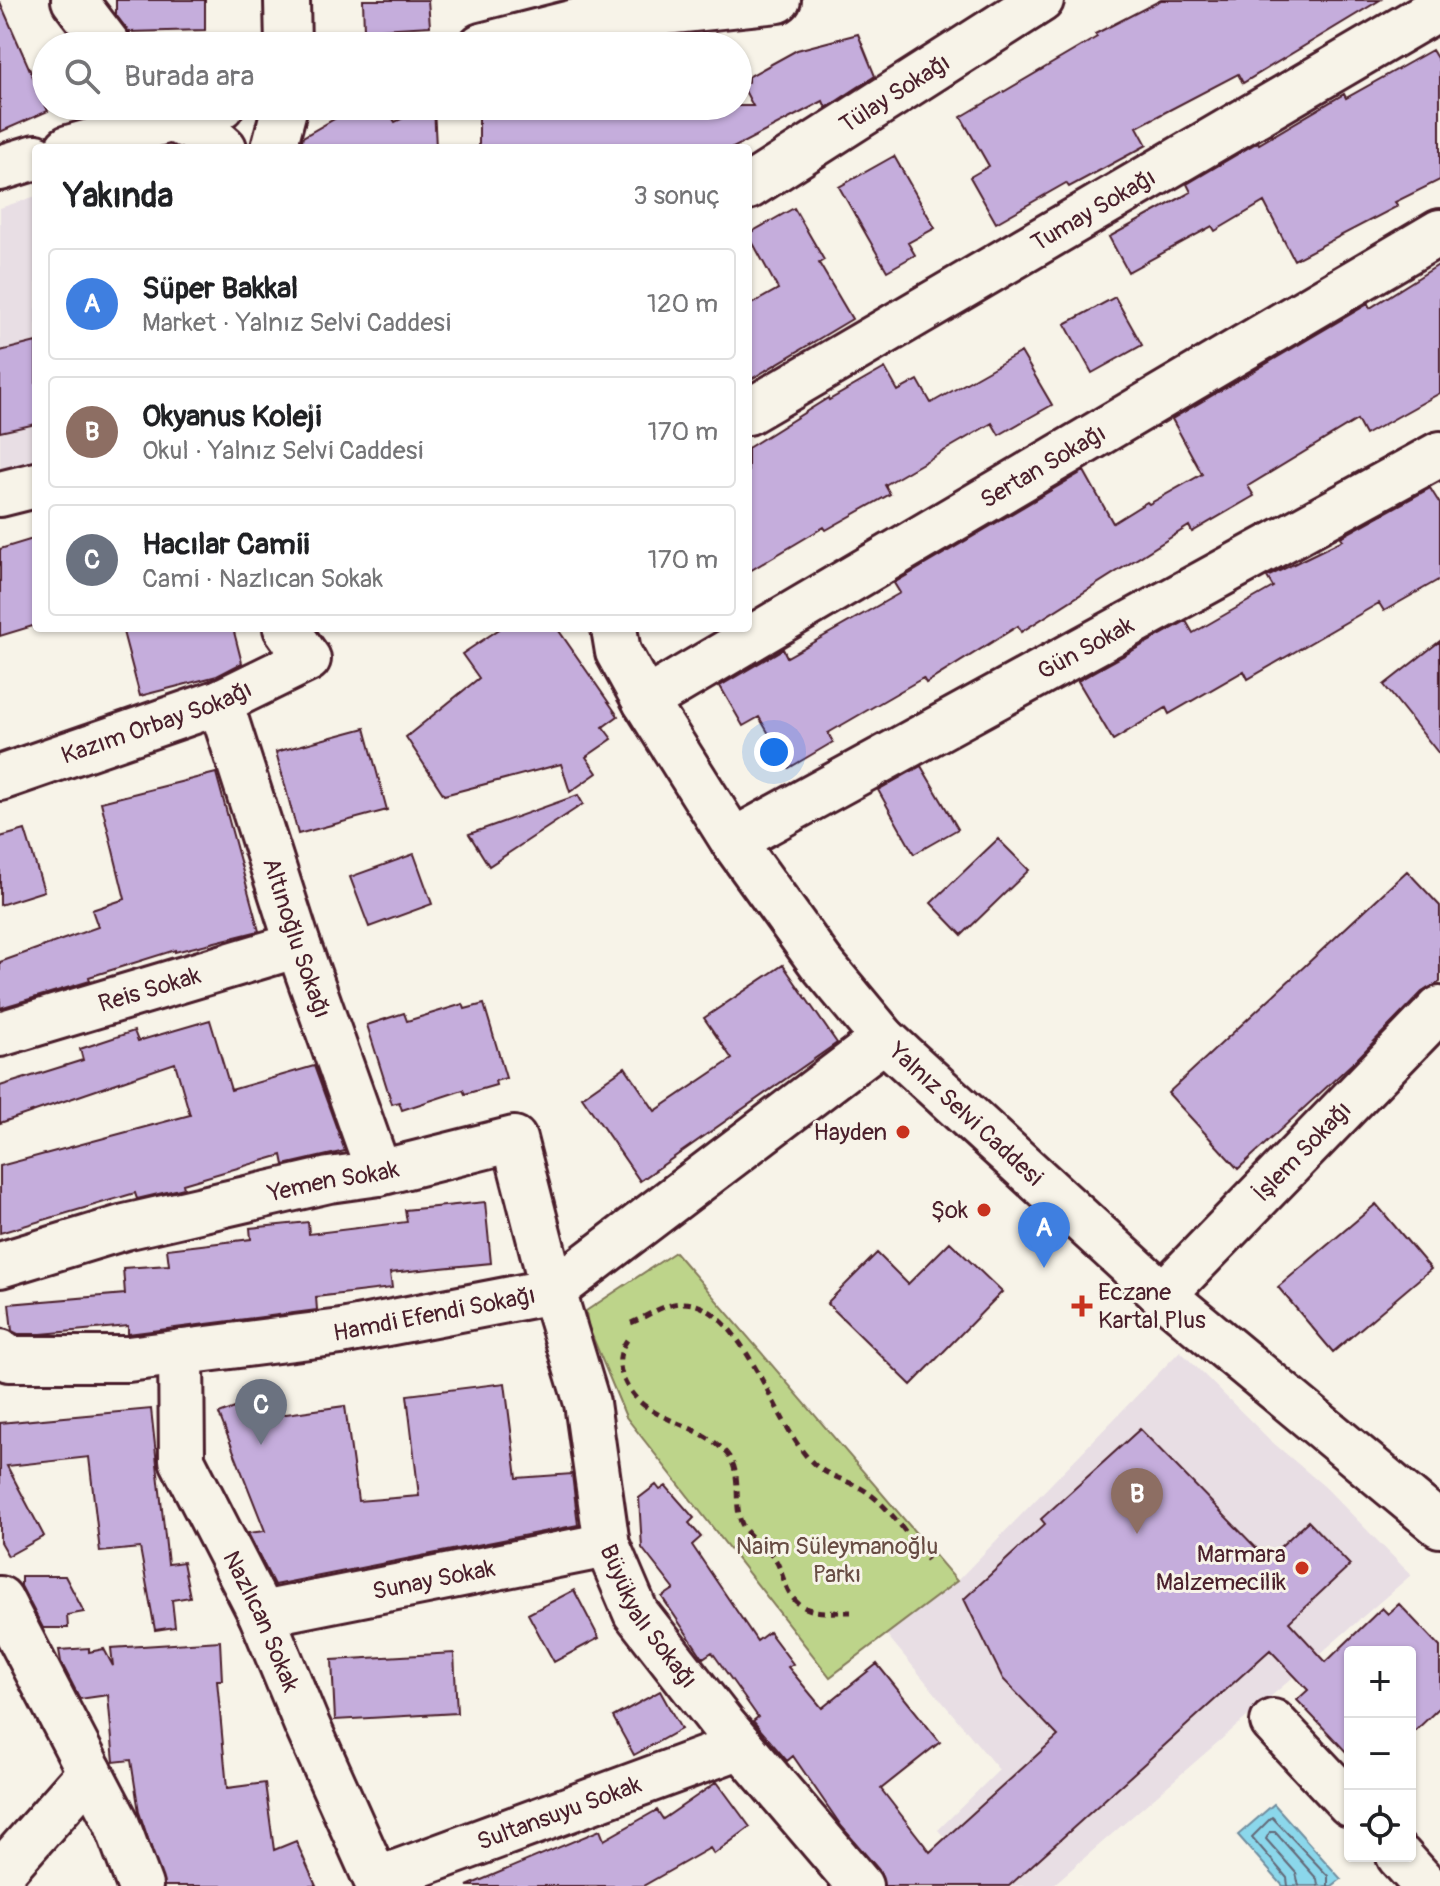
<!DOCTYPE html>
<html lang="tr">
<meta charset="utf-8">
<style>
body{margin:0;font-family:Pangolin,sans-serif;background:#f6f6f6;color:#202124}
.controls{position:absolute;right:24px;bottom:24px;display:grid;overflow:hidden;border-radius:8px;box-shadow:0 2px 6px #0004}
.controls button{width:72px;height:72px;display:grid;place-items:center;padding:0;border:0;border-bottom:2px solid #e0e0e0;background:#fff;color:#202124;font:40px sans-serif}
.you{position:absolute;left:774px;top:752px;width:28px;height:28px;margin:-20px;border:6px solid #fff;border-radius:50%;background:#1a73e8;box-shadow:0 0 0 12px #1a73e833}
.badge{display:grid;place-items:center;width:52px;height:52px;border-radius:50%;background:#db2777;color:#fff;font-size:26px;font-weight:700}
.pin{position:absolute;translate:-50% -66px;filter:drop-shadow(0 2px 4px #0008)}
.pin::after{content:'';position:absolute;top:42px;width:28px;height:24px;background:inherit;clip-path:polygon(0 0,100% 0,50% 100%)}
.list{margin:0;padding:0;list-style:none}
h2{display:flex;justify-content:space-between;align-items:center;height:104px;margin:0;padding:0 32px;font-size:34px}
h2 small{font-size:26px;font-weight:400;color:#757577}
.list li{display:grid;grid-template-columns:52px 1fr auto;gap:24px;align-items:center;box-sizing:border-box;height:112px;margin:0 16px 16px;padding:0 16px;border:2px solid #e0e0e0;border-radius:8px}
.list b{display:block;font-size:30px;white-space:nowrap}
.list p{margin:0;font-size:26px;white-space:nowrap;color:#757577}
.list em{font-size:26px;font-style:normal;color:#757577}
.icon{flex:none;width:44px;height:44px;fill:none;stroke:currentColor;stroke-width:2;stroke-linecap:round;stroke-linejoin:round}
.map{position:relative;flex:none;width:1440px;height:1886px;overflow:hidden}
.search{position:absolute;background:#fff;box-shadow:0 2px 6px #0004;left:32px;top:32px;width:720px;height:88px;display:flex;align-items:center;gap:20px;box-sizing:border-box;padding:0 28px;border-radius:44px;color:#757577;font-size:30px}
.panel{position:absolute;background:#fff;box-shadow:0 2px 6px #0004;left:32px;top:144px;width:720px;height:488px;border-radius:8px}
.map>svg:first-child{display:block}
.built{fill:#e8dee4}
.green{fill:#bdd48a;stroke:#847a5a;stroke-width:2}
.water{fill:#8bd7eb;stroke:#718d9e;stroke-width:2}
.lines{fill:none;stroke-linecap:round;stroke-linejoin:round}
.shore{stroke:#646978;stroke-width:2}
.building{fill:#c5addc;stroke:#4a1f2b;stroke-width:2}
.minor-casing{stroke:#4a1f2b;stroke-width:50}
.path{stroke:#4a1f2b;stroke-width:5;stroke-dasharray:8 6;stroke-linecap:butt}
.minor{stroke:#f7f3e8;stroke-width:44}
.poi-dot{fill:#c8321e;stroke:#f7f3e8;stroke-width:3}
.labels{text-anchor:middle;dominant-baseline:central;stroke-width:6;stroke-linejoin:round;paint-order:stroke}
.street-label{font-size:24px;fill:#4a1f2b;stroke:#f7f3e8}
.poi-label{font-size:24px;fill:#4a1f2b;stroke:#f7f3e8;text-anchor:end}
.park-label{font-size:24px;fill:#674c43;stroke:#f7f3e8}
</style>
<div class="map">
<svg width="1440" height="1886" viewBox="0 0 1440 1886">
<rect width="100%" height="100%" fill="#f7f3e8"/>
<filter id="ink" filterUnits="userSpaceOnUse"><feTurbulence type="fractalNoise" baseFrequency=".0125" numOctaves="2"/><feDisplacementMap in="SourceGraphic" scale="16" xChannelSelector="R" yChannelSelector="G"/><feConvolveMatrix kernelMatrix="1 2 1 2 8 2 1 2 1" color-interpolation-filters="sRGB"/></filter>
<g filter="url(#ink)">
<path class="built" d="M36 196V462L0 472V208Z
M1180 1351 1271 1441 1325 1487 1411 1575 1052 1886H988L938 1830 999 1770 886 1634 957 1581Z"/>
<path class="green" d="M675 1252 957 1581 830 1677 626 1417 588 1326 586 1311Z"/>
<path class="water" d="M1274 1804 1341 1879 1332 1886H1283L1238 1835Z"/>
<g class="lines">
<path class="shore" d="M1288 1886 1287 1878 1252 1837 1272 1817 1328 1876V1886
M1299 1886 1296 1873 1266 1839 1270 1832H1275L1317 1879 1318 1886"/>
</g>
<path class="building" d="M116 0H205V30L129 32 116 15Z
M363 0H428L430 26 364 30Z
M1161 0H1380L1243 83 1238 74 1137 127 1147 145 1069 187 1066 183 996 223 970 177 989 166 961 117 1097 37 1095 34Z
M0 2 48 111 0 132Z
M858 34 875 76 826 108 823 101 733 148H479V113L495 106H753L742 85 748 82V77L797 50Z
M1432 50 1440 63V180L1395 202 1398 206 1294 260 1264 202 1215 231 1212 226 1128 272 1109 237 1191 192 1187 184 1258 142 1259 144 1344 94 1346 98Z
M357 106H385L395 122 428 106H434L436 148H300L303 137Z
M894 156 935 228 908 243 915 255 887 271 839 187Z
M794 208 824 260 819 263 852 319 748 381V306L778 289 748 234Z
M1440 264V393L1365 435 1357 420 1248 486 1254 496 1192 532 1189 526 1021 632 1018 626 926 683 923 678 828 733 833 742 789 768 759 717 743 726 720 686 783 649 787 657 900 593 894 583 1084 471 1113 523 1147 502 1149 504 1202 474 1172 419 1368 304 1370 308Z
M1115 297 1142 345 1092 373 1065 324Z
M36 342V424L0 432V351Z
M1021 352 1052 405 999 435 992 423 885 485 890 494 826 530 824 527 748 572V448L828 398 829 400 885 368 898 391 918 380 931 403Z
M1430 488 1440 504V579L1384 611 1379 603 1248 679 1244 671 1169 714 1166 708 1113 740 1078 681 1186 621 1193 633 1273 587 1267 577 1343 540 1341 537Z
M36 538V625L0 636V549Z
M122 628H233L242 663 217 676 140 696Z
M501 628H557L618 716 603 727 612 739 586 757 597 773 570 792 561 764 444 795 406 737 479 678 462 654Z
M1440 641V755L1384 685Z
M365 728 387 810 298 834 276 752Z
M921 766 958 829 914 854 878 790Z
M216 773 259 931 175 952V950L89 977 90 981 0 1008V962L98 927 92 910 125 899 101 802Z
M578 795 583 804 489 866 469 834Z
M25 830 44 891 0 905V837Z
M998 839 1029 870 962 935 931 903Z
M414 854 432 904 369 927 350 877Z
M1407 871 1440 906V982L1422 992 1357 1059 1238 1169 1168 1093Z
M783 965 837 1043 640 1181 582 1097 625 1067 655 1111 732 1059 704 1018Z
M463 1004 465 1009 484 1004 506 1078 495 1081 496 1085 465 1094 463 1090 402 1110 399 1102 392 1104 367 1025 404 1013 407 1021Z
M210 1020 231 1090 314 1066 345 1151 284 1165 282 1155 183 1184 184 1188 137 1199 135 1193 0 1233V1166L190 1115 175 1063 0 1123V1086L83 1060 80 1049 134 1031 138 1041Z
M485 1202 491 1263 390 1273 392 1288 316 1297 317 1310 128 1334V1326L41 1334H18L12 1331 9 1304 125 1294 123 1268 169 1265 167 1249 251 1239 250 1228 308 1222 309 1234 407 1222 405 1210Z
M1376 1204 1431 1269 1333 1352 1278 1287Z
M950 1242 1002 1292 911 1385 827 1303 877 1253 908 1284Z
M505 1383 517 1478 572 1474 578 1525 274 1585 248 1533 265 1531 219 1414 271 1394 279 1415 345 1406 358 1501 419 1496 407 1395Z
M151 1409 168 1564 183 1562 190 1597 172 1600 175 1627 155 1630 140 1548 100 1552 89 1457 7 1466 44 1536 8 1556 0 1542V1423Z
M1140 1429 1267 1559 1308 1521 1350 1565 1289 1622 1326 1662 1382 1608 1388 1614 1399 1604 1440 1647V1707L1410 1736V1652H1350V1756L1297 1700 1308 1690 1270 1650 1009 1886H884L879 1870 842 1827 793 1756 787 1761 753 1721 758 1717 712 1652 703 1658 662 1597 674 1589 642 1548 639 1498 656 1485 660 1490 666 1486 694 1518 689 1523 701 1537 692 1545 757 1641 769 1632 793 1664 788 1667 822 1708 877 1664 940 1742 881 1789 930 1852 1058 1736 1003 1679 964 1599 1045 1524 1041 1519Z
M21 1576H65L84 1612 67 1615 68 1628H43L21 1586Z
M574 1590 599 1638 554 1662 528 1614Z
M220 1641 222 1680H217L227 1788 265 1783 274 1850 296 1841 316 1886H164L139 1812 131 1760 114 1762 108 1695 80 1699 61 1662 59 1650 89 1648V1652L104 1649 113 1666 111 1648Z
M454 1653 457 1713 335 1720 332 1660Z
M660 1691 681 1729 634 1755 613 1717Z
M717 1782 750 1827 714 1854 710 1848 643 1886H467L600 1830 604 1840 657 1810 663 1819Z"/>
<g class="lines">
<g class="minor-casing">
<g id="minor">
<path d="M74 0 109 46"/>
<path d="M287 0 288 46"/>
<path d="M481 46 579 21 778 0"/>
<path d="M168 119 207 133 224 148"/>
<path d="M68 148 221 106"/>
<path d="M274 148 285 106"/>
<path d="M0 168 36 157"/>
<path id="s1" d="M748 187 1041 0"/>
<path id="s2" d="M748 412 1440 7"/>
<path d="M0 494 36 485"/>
<path id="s3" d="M614 628 618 652 645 701 733 841 821 963 884 1039 1163 1295 1440 1525"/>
<path id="s4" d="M645 701 1440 232"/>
<path id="s5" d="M220 702 298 945 379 1173"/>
<path id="s6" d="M0 778 220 702 308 659 286 628"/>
<path id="s7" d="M733 841 1440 454"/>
<path id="s8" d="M0 1034 298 945"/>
<path id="s9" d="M0 1265 125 1227 329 1180 379 1173 514 1139 553 1291 587 1403 607 1545 636 1613 724 1726 860 1886"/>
<path id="s10" d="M1163 1295 1440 1009"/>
<path id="s11" d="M0 1352 9 1359H128L341 1332 553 1291 884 1039"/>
<path id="s12" d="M181 1352 182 1460 261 1614 306 1723 379 1886"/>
<path d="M0 1599 116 1822 140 1886"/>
<path id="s13" d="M261 1614 607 1545"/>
<path d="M1273 1722 1350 1804"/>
<path d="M1399 1856 1426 1886"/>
<path d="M0 1874 90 1772"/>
<path id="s14" d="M377 1880 741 1746"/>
</g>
</g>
<path class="path" d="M631 1323C646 1317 665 1303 682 1303 744 1302 775 1429 813 1463 827 1477 850 1480 867 1492 891 1509 909 1537 927 1560
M627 1340C619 1352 618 1362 622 1375 640 1425 697 1418 727 1454 742 1472 734 1498 740 1519 745 1536 761 1543 772 1555 779 1563 781 1573 785 1583 797 1616 820 1612 851 1612"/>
<use href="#minor" class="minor"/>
</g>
</g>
<g class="poi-dot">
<circle cx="903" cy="1132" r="8"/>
<circle cx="984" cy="1210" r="8"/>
<path d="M1078 1294h8v8h8v8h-8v8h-8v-8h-8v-8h8z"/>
<circle cx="1302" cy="1568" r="8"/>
</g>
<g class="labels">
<g class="street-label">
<text stroke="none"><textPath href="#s1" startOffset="174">Tülay Sokağı</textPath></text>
<text stroke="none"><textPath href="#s2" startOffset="400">Tumay Sokağı</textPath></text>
<text stroke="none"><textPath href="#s4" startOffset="462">Sertan Sokağı</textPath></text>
<text stroke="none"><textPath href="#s7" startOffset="402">Gün Sokak</textPath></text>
<text stroke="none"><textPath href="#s6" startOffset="166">Kazım Orbay Sokağı</textPath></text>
<text stroke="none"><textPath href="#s5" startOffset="248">Altınoğlu Sokağı</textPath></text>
<text stroke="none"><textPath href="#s8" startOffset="156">Reis Sokak</textPath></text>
<text stroke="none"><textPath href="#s3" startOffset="606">Yalnız Selvi Caddesi</textPath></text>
<text stroke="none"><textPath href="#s10" startOffset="200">İşlem Sokağı</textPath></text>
<text stroke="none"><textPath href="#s9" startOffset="344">Yemen Sokak</textPath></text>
<text stroke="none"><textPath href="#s11" startOffset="440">Hamdi Efendi Sokağı</textPath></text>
<text stroke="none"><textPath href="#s13" startOffset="176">Sunay Sokak</textPath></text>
<text stroke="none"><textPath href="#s9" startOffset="1030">Büyükyalı Sokağı</textPath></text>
<text stroke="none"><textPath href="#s12" startOffset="288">Nazlıcan Sokak</textPath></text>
<text stroke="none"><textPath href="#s14" startOffset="194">Sultansuyu Sokak</textPath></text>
</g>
<g class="poi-label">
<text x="887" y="1132">Hayden</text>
<text x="968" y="1210">Şok</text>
<text x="1098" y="1292" text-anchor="start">Eczane<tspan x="1098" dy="28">Kartal Plus</tspan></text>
<text x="1286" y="1554">Marmara<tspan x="1286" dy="28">Malzemecilik</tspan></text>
</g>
<g class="park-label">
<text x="837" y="1546">Naim Süleymanoğlu<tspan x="837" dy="28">Parkı</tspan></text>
</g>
</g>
</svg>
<div class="controls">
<button>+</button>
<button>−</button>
<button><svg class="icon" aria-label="locate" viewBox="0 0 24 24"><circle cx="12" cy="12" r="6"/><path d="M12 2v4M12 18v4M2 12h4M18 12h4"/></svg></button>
</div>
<div class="you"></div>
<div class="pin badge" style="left:1044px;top:1268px;background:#3f7fe0">A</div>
<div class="pin badge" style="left:1137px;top:1534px;background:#8d6e63">B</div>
<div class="pin badge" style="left:261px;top:1445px;background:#6b7280">C</div>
<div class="search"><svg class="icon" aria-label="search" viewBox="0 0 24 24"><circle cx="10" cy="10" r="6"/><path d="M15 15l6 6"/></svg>Burada ara</div>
<section class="panel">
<h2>Yakında<small>3 sonuç</small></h2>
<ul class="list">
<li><span class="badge" style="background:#3f7fe0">A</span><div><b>Süper Bakkal</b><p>Market · Yalnız Selvi Caddesi</p></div><em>120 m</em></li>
<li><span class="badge" style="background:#8d6e63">B</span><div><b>Okyanus Koleji</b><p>Okul · Yalnız Selvi Caddesi</p></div><em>170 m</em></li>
<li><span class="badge" style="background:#6b7280">C</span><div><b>Hacılar Camii</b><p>Cami · Nazlıcan Sokak</p></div><em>170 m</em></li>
</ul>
</section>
</div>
